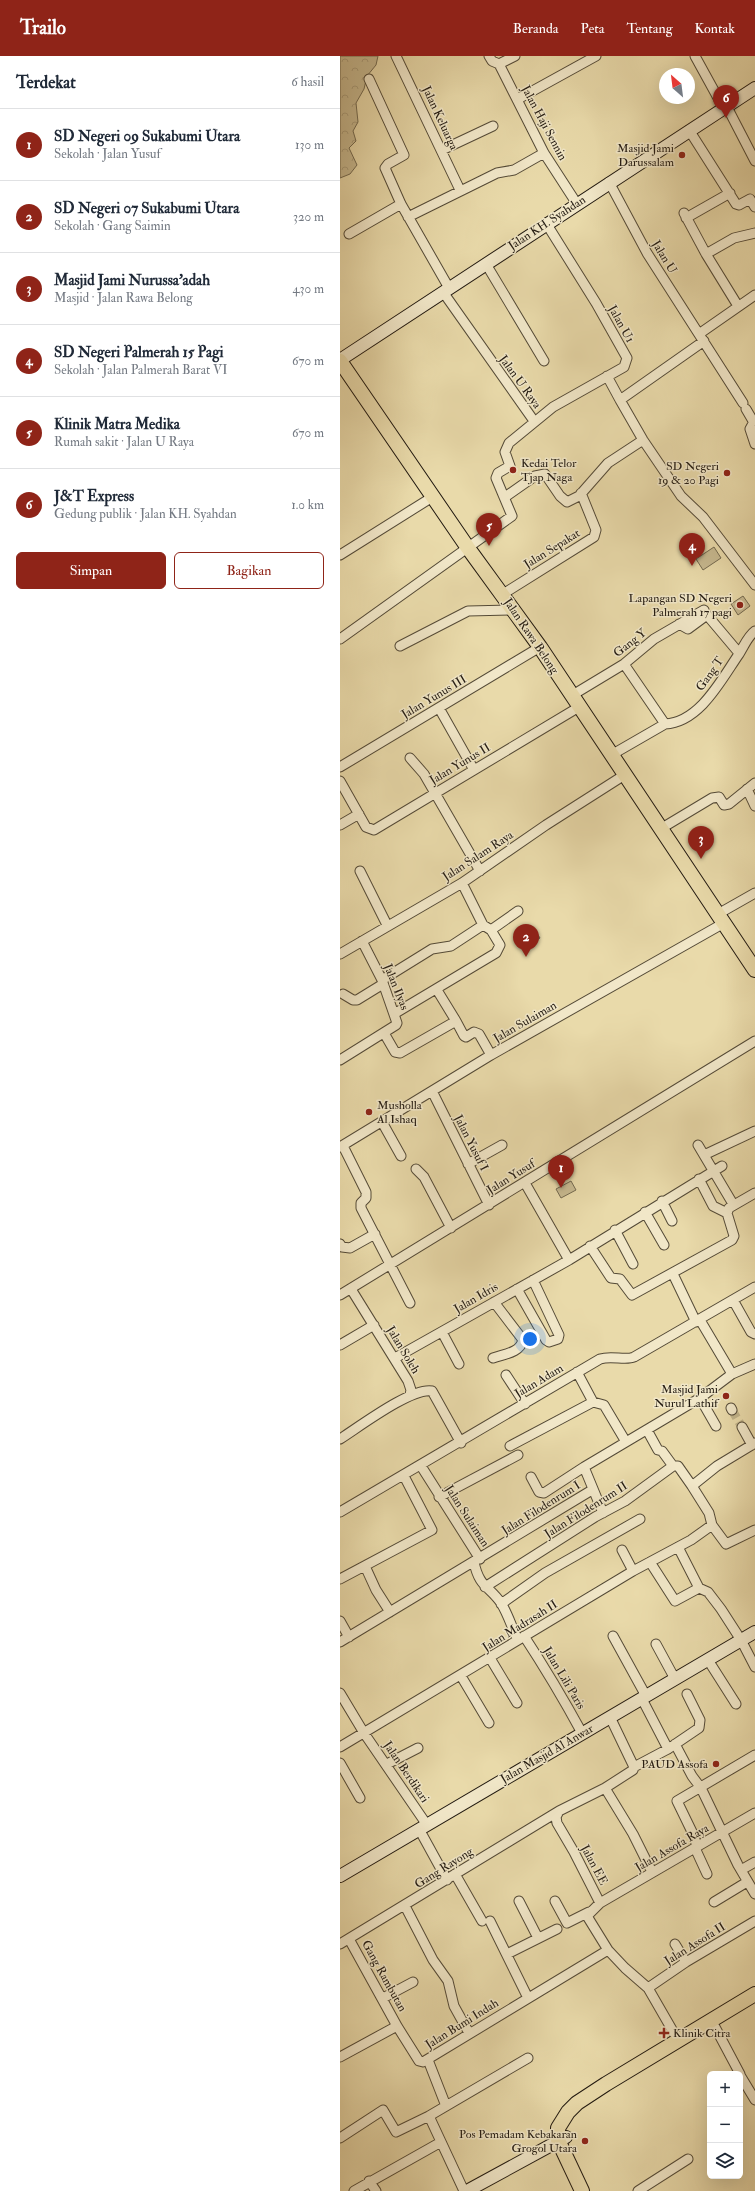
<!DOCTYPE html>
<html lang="id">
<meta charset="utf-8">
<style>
body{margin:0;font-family:"IM FELL Double Pica",serif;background:#f2f2f3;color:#1f2937}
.controls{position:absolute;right:12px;bottom:12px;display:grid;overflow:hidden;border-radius:6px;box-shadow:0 4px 16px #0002}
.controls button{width:36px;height:36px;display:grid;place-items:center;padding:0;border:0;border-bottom:1px solid #e0e1e3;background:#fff;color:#1f2937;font:20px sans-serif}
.compass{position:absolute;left:319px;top:12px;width:36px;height:36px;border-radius:50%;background:#fff;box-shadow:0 4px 16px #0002;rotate:332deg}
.you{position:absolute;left:190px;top:1283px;width:14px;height:14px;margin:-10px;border:3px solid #fff;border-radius:50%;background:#1a73e8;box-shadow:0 0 0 6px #1a73e833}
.badge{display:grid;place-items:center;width:26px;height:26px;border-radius:50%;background:#8f2418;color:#fff;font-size:13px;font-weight:700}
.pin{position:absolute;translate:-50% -33px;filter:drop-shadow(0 1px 2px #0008)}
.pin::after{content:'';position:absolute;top:21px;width:14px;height:12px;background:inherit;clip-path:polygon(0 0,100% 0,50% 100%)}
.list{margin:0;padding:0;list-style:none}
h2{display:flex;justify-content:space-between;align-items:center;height:52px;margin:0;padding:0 16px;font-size:17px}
h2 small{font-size:13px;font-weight:400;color:#747a83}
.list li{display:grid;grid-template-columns:26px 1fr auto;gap:12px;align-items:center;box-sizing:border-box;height:72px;padding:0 16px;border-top:1px solid #e0e1e3}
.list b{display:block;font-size:15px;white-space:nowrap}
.list p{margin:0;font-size:13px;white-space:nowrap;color:#747a83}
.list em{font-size:13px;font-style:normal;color:#747a83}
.actions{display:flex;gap:8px;padding:12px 16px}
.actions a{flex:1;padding:9px 0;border:1px solid #8f2418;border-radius:6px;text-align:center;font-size:14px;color:#8f2418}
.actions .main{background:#8f2418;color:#fff}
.icon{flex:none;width:22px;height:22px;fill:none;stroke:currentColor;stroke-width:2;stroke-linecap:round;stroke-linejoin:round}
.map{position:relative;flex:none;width:415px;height:2135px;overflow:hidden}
header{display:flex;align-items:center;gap:24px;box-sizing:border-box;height:56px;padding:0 20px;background:#8f2418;color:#fff}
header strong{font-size:19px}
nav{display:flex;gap:22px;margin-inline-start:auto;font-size:14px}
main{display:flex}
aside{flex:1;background:#fff}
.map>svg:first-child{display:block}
.forest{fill:url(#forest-crowns);stroke:#746a50}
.pitch{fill:#c7b990;stroke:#746a50}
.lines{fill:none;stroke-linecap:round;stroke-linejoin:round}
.street-tunnel{stroke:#c1b48b;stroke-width:9;stroke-dasharray:9 4.5;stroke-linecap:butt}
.street-casing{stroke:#544a37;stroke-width:11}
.secondary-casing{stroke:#221a11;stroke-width:14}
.primary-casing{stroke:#221a11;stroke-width:16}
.street{stroke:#f1e7c8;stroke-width:9}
.secondary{stroke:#f1e7c8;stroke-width:12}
.primary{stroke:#e9daaa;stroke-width:14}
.poi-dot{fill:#8f2418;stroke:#f1e7c8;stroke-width:1.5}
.labels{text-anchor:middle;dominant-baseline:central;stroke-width:3;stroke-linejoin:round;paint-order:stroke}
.street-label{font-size:12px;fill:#221a11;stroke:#f1e7c8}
.poi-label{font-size:12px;fill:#221a11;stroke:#f1e7c8;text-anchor:end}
</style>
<header>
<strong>Trailo</strong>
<nav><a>Beranda</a><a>Peta</a><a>Tentang</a><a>Kontak</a></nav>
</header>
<main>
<aside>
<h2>Terdekat<small>6 hasil</small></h2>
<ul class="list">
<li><span class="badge">1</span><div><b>SD Negeri 09 Sukabumi Utara</b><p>Sekolah · Jalan Yusuf</p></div><em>130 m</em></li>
<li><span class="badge">2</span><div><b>SD Negeri 07 Sukabumi Utara</b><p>Sekolah · Gang Saimin</p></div><em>320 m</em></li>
<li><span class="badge">3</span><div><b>Masjid Jami Nurussa'adah</b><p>Masjid · Jalan Rawa Belong</p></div><em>430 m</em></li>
<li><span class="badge">4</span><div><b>SD Negeri Palmerah 15 Pagi</b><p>Sekolah · Jalan Palmerah Barat VI</p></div><em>670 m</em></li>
<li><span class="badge">5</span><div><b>Klinik Matra Medika</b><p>Rumah sakit · Jalan U Raya</p></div><em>670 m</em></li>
<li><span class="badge">6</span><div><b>J&amp;T Express</b><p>Gedung publik · Jalan KH. Syahdan</p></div><em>1.0 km</em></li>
</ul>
<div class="actions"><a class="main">Simpan</a><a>Bagikan</a></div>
</aside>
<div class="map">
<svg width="415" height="2135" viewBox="0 0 415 2135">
<defs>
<pattern id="forest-crowns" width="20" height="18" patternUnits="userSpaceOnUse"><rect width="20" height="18" fill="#c7b990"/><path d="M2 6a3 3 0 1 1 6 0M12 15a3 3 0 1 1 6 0" fill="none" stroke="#ab9e7b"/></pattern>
</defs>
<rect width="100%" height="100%" fill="#e9daaa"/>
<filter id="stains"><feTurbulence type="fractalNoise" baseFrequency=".005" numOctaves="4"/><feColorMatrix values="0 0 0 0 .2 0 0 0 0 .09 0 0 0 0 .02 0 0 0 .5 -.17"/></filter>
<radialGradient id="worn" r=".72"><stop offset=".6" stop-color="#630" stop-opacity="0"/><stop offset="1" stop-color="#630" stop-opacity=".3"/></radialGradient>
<path class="forest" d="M0 0H38L36 9 27 20 24 33 16 47 18 66 13 75 16 85 9 92 17 109 10 118 0 122Z"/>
<path class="pitch" d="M374 491 381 502 363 514 356 503Z
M403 540 410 550 398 559 391 548Z
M194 873 200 882 183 893 177 885Z
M231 1125 236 1134 221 1142 216 1133Z"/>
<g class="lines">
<path class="street-tunnel" d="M392 1354 402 1371"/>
<g class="street-casing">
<path id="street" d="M56 0 120 134
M149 0 152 5 159 8 204 97 237 148
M355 0 383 51
M159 8 175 0
M29 23 64 99 48 108 45 112 61 148 109 232
M178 43 256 0
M386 49 415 105
M349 74 396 148 399 149 410 143 415 151
M102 94 153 70
M269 126 307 197 403 347
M344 157 366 198 398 250
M68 161 157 117 174 114 204 97
M346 162 390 137
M9 178 61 148
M366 198 394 182 415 177
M146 208 204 305
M103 236 194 365
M359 278 415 239
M364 285 280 344 303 384 341 440 363 461 415 529
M267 320 280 344
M406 353 413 365
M415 364 410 373 415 388
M165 441 195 420 205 418 220 440 227 446 239 440 268 407 303 384
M0 499 94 440
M163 538 254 481 256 474 241 437
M339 568 348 573 367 559 399 597
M0 583 172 460 156 422 158 417 170 410 165 396 169 387 213 351 284 311 287 302 256 247 206 167
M60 590 128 555 173 554
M284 608 325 668
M231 640 284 608 314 583 364 554
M99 652 134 714
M273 698 325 668C360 666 381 624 399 598 404 590 408 580 415 575
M70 702 84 718 140 815
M0 711 200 591
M0 725 26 771 34 774 239 651
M407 733 415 750
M0 769 19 758
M322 772 372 742 379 741 384 749 389 748 415 727
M20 815 47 869
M378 858 415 837
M151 874 178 855
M0 898 122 827 206 769 286 718
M42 924 92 893 111 890 143 869
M97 934 116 965
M3 938 13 944H17L43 928
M54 958 156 897 160 889 151 874 143 869 122 827
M44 977 55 996 60 997 116 965 124 980 126 981 134 976 139 978 151 999
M0 1004 56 969 57 967 42 924 22 885
M92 1035 149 1149
M42 1066 61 1100
M358 1089 393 1148
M3 1090 26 1136V1142L21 1147V1152L70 1247
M0 1091 151 999 384 867
M364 1099 415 1075
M128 1108 162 1089
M76 1113 84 1121 111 1172
M359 1123 373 1150 387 1157
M185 1127 229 1204
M322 1145 332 1165
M305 1156 324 1189
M275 1174 293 1208
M0 1188 2 1191 10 1192 35 1178
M250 1190 269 1219 271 1222 280 1223 292 1239 392 1184 394 1180 387 1157 389 1152 415 1137
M333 1218 356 1266
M11 1233 68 1325 71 1334 70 1339
M177 1233 206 1284 209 1286 218 1283 219 1279 193 1224
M0 1239 415 985
M393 1244 411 1276 415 1278
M102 1276 119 1308
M0 1289 34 1269
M55 1302 229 1204 382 1110
M153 1302C164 1298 180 1297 183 1284L154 1246
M237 1316 253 1346
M392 1318 415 1308
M166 1319 185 1348
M360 1342 376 1370
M391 1352 392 1354
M402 1371 412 1389
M307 1374 318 1394 322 1395 333 1410
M0 1383C19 1371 72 1331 92 1335L121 1387
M170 1390 253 1346 264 1349 286 1386
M81 1410 140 1503
M191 1421 199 1436 204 1437 244 1411
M99 1441 178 1399
M0 1456 260 1303C272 1299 285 1305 294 1301L415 1231
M263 1457 244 1411 360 1342 392 1318 360 1264
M372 1469 386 1488 415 1474
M338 1491 359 1532 368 1536 381 1553 401 1584 415 1611
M282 1494 293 1515
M134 1506C139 1531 149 1530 161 1547 168 1558 172 1572 178 1584
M310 1506 335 1545 359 1532
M25 1510 36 1534 50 1556
M0 1523 92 1474 64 1420
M145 1531 255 1461 285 1445 333 1410H338L352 1430
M161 1548 205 1517 300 1463
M0 1565 9 1581
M184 1580C205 1612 224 1644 242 1677
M273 1580 306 1640
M0 1586 252 1434
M316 1588 335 1623
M150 1602 177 1647
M368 1604 396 1648
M121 1620 149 1667
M0 1637 24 1677 87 1769
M302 1643 328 1693
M335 1688 352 1720 361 1732 398 1809 415 1838
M0 1691 293 1515 351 1484 372 1469 369 1457 352 1430 377 1410 415 1387
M0 1707 20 1742
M47 1708 78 1692
M294 1711 328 1693 359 1672 360 1664 347 1638
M265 1732 293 1778 312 1816
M79 1773 107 1824
M357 1791 354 1780 337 1745 415 1699
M355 1792 367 1818
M401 1814 415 1806
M115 1818 142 1865
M179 1845 198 1882
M215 1845 227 1867 249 1856
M374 1846 407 1826
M260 1847 234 1796 217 1767 216 1761 219 1755 265 1732 293 1714 294 1711 270 1661
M65 1850 93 1904 108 1925 114 1950 129 1977
M150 1865 188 1942
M9 1883 57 1970
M0 1888 219 1755
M335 1888 346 1906
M167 1898 217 1873
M308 1932 346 1906 415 1865
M43 1942 73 1926
M375 1971 400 2018
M338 1984 308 1932 285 1912 268 1894 247 1860 260 1847 415 1757
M0 2001 57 1970 79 2005 83 2006 268 1894
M88 2004 106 2050
M400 2019 415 2044
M0 2082 43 2054 56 2076 89 2060
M29 2125 36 2135
M14 2135 101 2086
M124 2135 89 2060 188 2002
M298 2135 348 2103"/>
</g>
<g class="secondary-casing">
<path id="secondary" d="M0 304 415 32
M0 1820 415 1576
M127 2135 226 2081"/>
</g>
<g class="primary-casing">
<path id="primary" d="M0 305 128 492 200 591 415 914
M242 2135 218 2084V2072L228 2056 237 2047 266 2028 415 1938"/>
</g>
<use href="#street" class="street"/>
<use href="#secondary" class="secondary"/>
<use href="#primary" class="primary"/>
</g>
<g class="poi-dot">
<circle cx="342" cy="99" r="4"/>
<circle cx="173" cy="414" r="4"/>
<circle cx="387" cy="417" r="4"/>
<circle cx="400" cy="549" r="4"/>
<circle cx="29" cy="1056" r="4"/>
<circle cx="386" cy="1340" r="4"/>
<circle cx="376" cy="1708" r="4"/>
<path d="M322 1971h4v4h4v4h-4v4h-4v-4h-4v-4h4z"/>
<circle cx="245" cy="2085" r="4"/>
</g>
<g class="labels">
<g class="street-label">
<text transform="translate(100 62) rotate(65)">Jalan Keluarga</text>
<text transform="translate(204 67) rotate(62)">Jalan Haji Sennin</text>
<text transform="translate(207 167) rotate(-33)">Jalan KH. Syahdan</text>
<text transform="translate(324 201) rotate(59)">Jalan U</text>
<text transform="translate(281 268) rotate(61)">Jalan U1</text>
<text transform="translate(180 326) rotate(54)">Jalan U Raya</text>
<text transform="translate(212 493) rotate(-32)">Jalan Sepakat</text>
<text transform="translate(191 580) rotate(56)">Jalan Rawa Belong</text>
<text transform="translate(290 587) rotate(-38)">Gang Y</text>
<text transform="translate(370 618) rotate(-55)">Gang T</text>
<text transform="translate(94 641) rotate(-31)">Jalan Yunus III</text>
<text transform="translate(120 708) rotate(-31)">Jalan Yunus II</text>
<text transform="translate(138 800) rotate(-33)">Jalan Salam Raya</text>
<text transform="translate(56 931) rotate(68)">Jalan Ilyas</text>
<text transform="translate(185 966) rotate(-30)">Jalan Sulaiman</text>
<text transform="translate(131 1087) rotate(63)">Jalan Yusuf I</text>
<text transform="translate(171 1121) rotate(-32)">Jalan Yusuf</text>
<text transform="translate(136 1242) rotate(-30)">Jalan Idris</text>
<text transform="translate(63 1294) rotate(59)">Jalan Soleh</text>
<text transform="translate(199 1325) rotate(-31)">Jalan Adam</text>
<text transform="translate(201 1452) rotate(-32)">Jalan Filodenrum I</text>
<text transform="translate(246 1454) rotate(-32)">Jalan Filodenrum II</text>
<text transform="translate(127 1460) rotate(57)">Jalan Sulaiman</text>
<text transform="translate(180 1570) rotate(-32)">Jalan Madrasah II</text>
<text transform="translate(224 1622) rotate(59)">Jalan Lili Paris</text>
<text transform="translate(207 1698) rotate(-30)">Jalan Masjid Al Anwar</text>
<text transform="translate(66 1716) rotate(56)">Jalan Berdikari</text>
<text transform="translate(332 1792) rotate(-30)">Jalan Assofa Raya</text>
<text transform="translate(254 1809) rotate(62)">Jalan EE</text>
<text transform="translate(104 1812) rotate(-32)">Gang Rayong</text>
<text transform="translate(355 1888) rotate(-32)">Jalan Assofa II</text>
<text transform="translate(44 1920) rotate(61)">Gang Rambutan</text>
<text transform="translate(122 1968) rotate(-32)">Jalan Bumi Indah</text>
</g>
<g class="poi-label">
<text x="334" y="92">Masjid Jami<tspan x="334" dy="14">Darussalam</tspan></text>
<text x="181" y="407" text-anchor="start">Kedai Telor<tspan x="181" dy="14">Tjap Naga</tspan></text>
<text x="379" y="410">SD Negeri<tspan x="379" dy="14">19 &amp; 20 Pagi</tspan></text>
<text x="392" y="542">Lapangan SD Negeri<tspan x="392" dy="14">Palmerah 17 pagi</tspan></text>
<text x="37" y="1049" text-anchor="start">Musholla<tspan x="37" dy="14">Al Ishaq</tspan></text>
<text x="378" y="1333">Masjid Jami<tspan x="378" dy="14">Nurul Lathif</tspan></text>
<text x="368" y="1708">PAUD Assofa</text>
<text x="333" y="1977" text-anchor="start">Klinik Citra</text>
<text x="237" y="2078">Pos Pemadam Kebakaran<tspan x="237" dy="14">Grogol Utara</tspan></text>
</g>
</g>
<rect width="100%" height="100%" filter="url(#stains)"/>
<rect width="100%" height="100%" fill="url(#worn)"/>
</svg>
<div class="controls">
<button>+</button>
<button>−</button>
<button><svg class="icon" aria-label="layers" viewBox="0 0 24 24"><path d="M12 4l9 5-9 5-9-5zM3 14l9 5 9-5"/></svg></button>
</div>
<svg class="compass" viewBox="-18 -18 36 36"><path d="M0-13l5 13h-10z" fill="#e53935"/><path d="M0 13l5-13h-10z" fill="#747a83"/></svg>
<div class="you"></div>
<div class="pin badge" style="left:221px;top:1132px">1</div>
<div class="pin badge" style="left:186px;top:901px">2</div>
<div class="pin badge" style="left:361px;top:803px">3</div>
<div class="pin badge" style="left:352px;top:510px">4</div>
<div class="pin badge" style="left:149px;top:490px">5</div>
<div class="pin badge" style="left:386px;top:62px">6</div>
</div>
</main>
